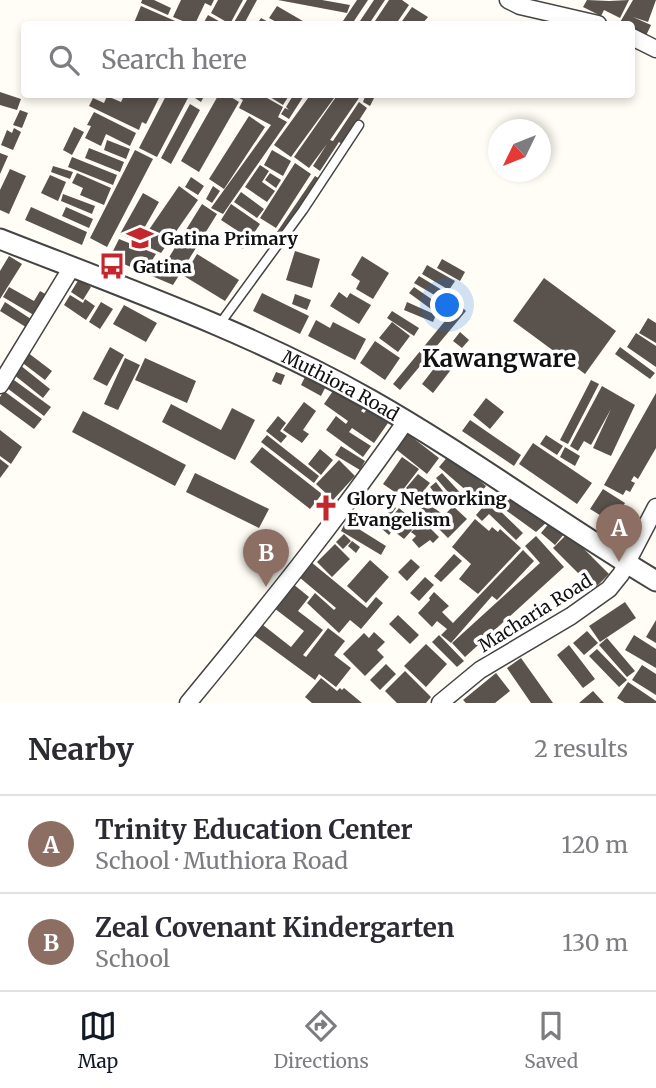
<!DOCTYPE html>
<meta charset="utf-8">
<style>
body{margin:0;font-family:Merriweather,serif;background:#f2f2f3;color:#2b2b33}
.compass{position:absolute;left:488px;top:119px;width:63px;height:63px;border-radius:50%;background:#fff;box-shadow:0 4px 10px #0003;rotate:227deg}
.you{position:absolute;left:448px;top:306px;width:24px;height:24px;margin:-18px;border:5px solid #fff;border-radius:50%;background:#1a73e8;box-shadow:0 0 0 10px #1a73e833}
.badge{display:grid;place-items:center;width:46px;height:46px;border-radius:50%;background:#111827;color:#fff;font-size:23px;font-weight:700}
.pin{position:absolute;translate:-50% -58px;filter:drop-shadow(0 2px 4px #0008)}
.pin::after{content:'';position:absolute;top:37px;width:24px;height:21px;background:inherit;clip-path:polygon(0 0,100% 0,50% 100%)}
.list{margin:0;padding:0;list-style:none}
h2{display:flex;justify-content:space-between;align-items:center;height:91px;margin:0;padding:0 28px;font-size:30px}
h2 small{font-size:23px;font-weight:400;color:#7c7c81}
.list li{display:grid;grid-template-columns:46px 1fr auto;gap:21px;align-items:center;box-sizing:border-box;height:98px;padding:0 28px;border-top:2px solid #e1e1e2}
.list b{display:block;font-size:26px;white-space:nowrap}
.list p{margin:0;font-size:23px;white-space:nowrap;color:#7c7c81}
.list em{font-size:23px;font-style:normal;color:#7c7c81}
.icon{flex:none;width:38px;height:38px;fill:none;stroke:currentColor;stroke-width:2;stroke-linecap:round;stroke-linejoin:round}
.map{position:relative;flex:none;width:656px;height:703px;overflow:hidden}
.search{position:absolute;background:#fff;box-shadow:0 4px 10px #0003;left:21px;right:21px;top:21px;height:77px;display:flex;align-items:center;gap:18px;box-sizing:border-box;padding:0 24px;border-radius:7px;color:#7c7c81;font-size:26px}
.sheet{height:287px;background:#fff}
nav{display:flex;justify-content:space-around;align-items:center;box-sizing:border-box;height:98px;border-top:2px solid #e1e1e2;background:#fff;font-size:19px;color:#7c7c81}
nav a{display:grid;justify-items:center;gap:4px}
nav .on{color:#111827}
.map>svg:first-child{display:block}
.building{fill:#5a524d}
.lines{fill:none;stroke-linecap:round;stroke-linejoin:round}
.service-casing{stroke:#444;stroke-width:11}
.minor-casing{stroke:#444;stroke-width:19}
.tertiary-casing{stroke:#444;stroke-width:23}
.service{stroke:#fff;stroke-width:8}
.minor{stroke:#fff;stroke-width:16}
.tertiary{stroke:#fff;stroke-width:19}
.labels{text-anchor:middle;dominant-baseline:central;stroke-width:7;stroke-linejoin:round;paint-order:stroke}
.poi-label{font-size:18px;font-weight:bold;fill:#111;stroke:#fff;text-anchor:start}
.street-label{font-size:18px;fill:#111;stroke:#fff}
.district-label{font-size:24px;font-weight:bold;fill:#111;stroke:#fff}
</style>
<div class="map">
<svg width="656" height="703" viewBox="0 0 656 703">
<rect width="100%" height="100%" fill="#fffdf5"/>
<path class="building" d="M142 0H154L171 8 168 15 141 3Z
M181 0H214L211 6 205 3 195 24H190L173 17Z
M218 0H243L230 24 211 13Z
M247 0H257L244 24H233Z
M278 0H322L350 5 347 13Z
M357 0H368L352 24H341Z
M374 0H385L369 24H358Z
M389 0H402L409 5 396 24H373Z
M587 0 609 1 629 0 620 18 604 10 601 16 583 7Z
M633 0H656L648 22 633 17 651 25 644 40 632 34V24H619Z
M141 6 182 24 134 23Z
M277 6 308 24H280L269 18Z
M412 7 428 17 422 24H400Z
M208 15 224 24H203Z
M261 18 272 24H257Z
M0 92 21 99 17 110 0 105Z
M125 94H152L159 98 146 124 142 122 139 130 89 106 93 98 104 103 107 96 121 102Z
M167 94 189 96 157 157 139 148Z
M193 94H205L201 102 192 96Z
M219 94H226L239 102 199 172 181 161Z
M232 94H260L283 107 278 117 287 122 223 214 211 208 271 125 239 108 243 100Z
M265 94H290L283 105Z
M294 94H305L289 119 281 114 285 108 289 110 286 107Z
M311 94H337L291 157 274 145Z
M338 94H354L359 98 330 140 333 141 359 102 367 108 343 145 339 142 320 171 313 166 327 144 309 168 294 157Z
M366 94H376L370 106 363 102Z
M190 104 200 110 171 164 161 158Z
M20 110 28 113 22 128 13 125Z
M94 112 136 133 130 146 106 134 101 146 85 138 91 126 87 125Z
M249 116 265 127 224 189 209 179Z
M74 127 84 132 72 155 63 150Z
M14 128 21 132 13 150 1 145 7 130 12 133Z
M107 140 130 149 126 159 104 150Z
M89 148 124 162 120 172 85 158Z
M135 150 153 159 107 247 90 238Z
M272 150 291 161 283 176 264 165Z
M0 153 8 156 0 174Z
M72 157 117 175 113 185 68 167Z
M295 163 311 174 276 228 260 218Z
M260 165 269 171 262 182 275 191 267 202 245 187Z
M53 166 73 172 70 179 51 172Z
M10 169 26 176 9 214 0 210V190Z
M77 173 111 188 104 205 80 195 83 188 72 183Z
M270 173 281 180 276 188 265 180Z
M50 175 66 182 58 201 41 193Z
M315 176 320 179 282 236 277 232Z
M191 177 204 186 198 195 185 187Z
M179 186 198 200 161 253 120 234 143 193 159 202 142 232 146 234Z
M213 186 220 191 212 203 206 199Z
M241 192 264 209 257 218 234 202Z
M63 194 95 206 92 214 61 201Z
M202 204 217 214 173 285 119 262 121 257 112 253 119 239 156 254 151 262 163 267Z
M231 204 260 224 250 239 221 220Z
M31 207 87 232 82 245 25 220Z
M66 207 93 219 89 228 62 216Z
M233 231 248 242 243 249 228 239Z
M295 251 320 259 312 288 286 280Z
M197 254 239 280 225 301 184 276Z
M9 256 22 264 0 299V271Z
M362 256 389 273 373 299 356 289 360 281 351 275Z
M442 259 465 272 460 281 437 268Z
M427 265 455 281 449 290 422 274Z
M419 276 447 293 443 300 414 283Z
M544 278 616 331 585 374 513 321Z
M79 279 91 287 83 300 71 292Z
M9 287 34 301 40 291 49 296 37 317 3 297Z
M414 287 440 305 435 312 409 293Z
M339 292 347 298 350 293 371 305 359 324 330 306Z
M262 293 309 316 300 334 253 311Z
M295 294 311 300 307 310 292 304Z
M70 295 83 303 85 299 95 306 86 320 64 305Z
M5 302 34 321 29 329 0 311Z
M101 302 113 309 100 329 89 322Z
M407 302 436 315 433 322 404 310Z
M459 304 466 311 400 390 393 384Z
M124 305 157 323 146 342 113 324Z
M392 311 419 328 414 336 387 318Z
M648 318 656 323V343L639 333Z
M316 320 330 328 333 322 366 339 355 360 308 336Z
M392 322 410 336 398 352 379 338Z
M460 332 469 340 462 348 453 341Z
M636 333 656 346V367L627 347Z
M375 341 400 358 385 380 360 363Z
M110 347 124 355 107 386 93 379Z
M620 347 655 373 650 379 615 354Z
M27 352 52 371 45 380 20 361Z
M125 358 140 365 118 410 104 404Z
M145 358 196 381 187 403 135 380Z
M442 358 453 367 433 393 422 384Z
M20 365 50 389 43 398 13 374Z
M276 372 285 375 281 385 272 381Z
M305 377 325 388 321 396 301 385Z
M14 380 51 407 44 416 7 388Z
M591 380 599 384 568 444 560 440Z
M602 386 635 405 611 456 593 448 611 409 591 445 584 441 578 451 570 446Z
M335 388 366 405 361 411 364 413 367 409 388 423 374 443 352 428 349 432 371 446 363 457 326 430 336 416 346 424 348 421 324 404Z
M4 391 42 419 34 429 0 404V397Z
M656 393V448L638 479 634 476 631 481 635 483 630 492 626 490 623 495 604 485Z
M486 398 504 412 490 429 473 415Z
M304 402 316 411 303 430 309 434 302 443 283 430Z
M171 404 221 430 232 408 255 420 235 460 162 422Z
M83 411 186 465 175 486 72 432Z
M278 416 286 423 280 431 287 436 281 443 266 431Z
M470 420 521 455 514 466 462 431Z
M0 430 22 447 11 464 0 456Z
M404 431 439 458 427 474 392 446Z
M267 435 319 476 314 483 261 442Z
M546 435 563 446 557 455 540 444Z
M533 443 592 483 577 504 519 464Z
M341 446 365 461 360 470 335 455Z
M262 447 322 494 310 509 250 462Z
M565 447 580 456 575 466 560 457Z
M320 449 333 460 321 475 308 464Z
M449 455 486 486 476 499 439 467Z
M402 457 419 469 399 495 383 484Z
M0 459 9 466 0 478Z
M339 460 355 476 333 500 316 484Z
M195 473 269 509 259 528 186 492Z
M442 473 466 499 459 505 436 478Z
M418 474 430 483 418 498 406 488Z
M436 482 451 502 444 506 430 487Z
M603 489 625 503 613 523 590 509Z
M407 490 416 498 410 504 402 496Z
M502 490 547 522 536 532 493 501Z
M420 498 441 513 436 521 416 504Z
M489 500 523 533 516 540 489 514 482 521 476 515Z
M388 503 396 508 391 515 384 509Z
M453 506 467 519 448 538 435 525Z
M399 508 406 514 389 535 382 529Z
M420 508 435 523 430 528 439 537 433 543 430 540 419 548 412 540 416 536 411 532 422 522 426 525 415 513Z
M413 513 421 520 404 539 395 532Z
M475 519 489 531 492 527 498 532 500 529 521 548 478 594 459 579 471 564 452 547Z
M346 521 386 546 381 555 341 531Z
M550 522 564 534 555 545 541 533Z
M568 533 609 574 594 589 553 548Z
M344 534 351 541 343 549 336 542Z
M536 536 564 567 465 657 452 643 540 563 525 546Z
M352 541 360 547 356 553 348 546Z
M335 544 350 559 332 577 317 562Z
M523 550 534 561 497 600 492 596 451 643 441 635 447 629 437 621 432 627 418 613 430 600 429 598 434 592 449 606 442 612 453 623Z
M454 554 462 561 441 582 434 576Z
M411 559 420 567 407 581 398 572Z
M370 560 389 577 366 603 347 586Z
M311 562 367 608 376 597 383 603 361 629 350 620 339 633 307 603 315 593 334 610 336 608 299 577Z
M425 577 434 585 419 601 410 593Z
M293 584 309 597 298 611 323 630 303 655 306 657 328 628 345 641 334 655 351 668 336 687 319 674 315 680 251 633 258 624 262 627 263 625 291 647 304 631 274 608Z
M625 602 636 618 600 642 589 626Z
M398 615 419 635 410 644 389 624Z
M656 620V643L646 637Z
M587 631 598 643 584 655 573 643Z
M374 632 385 642 377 650 384 657 365 676 343 654 364 633 369 638Z
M439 635 464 661 457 667 432 642Z
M634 635 656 649V668L625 650Z
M607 638 635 671 627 677 599 645Z
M426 644 447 664 426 687 404 666Z
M569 645 595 679 583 688 557 655Z
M597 649 627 680 619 687 589 656Z
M521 658 553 703H531L507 668Z
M386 664 396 674 380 690 370 680Z
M642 665 656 674V695L632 680Z
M405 671 431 697 426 703H397L385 691Z
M496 673 510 691 495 703H466L463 700Z
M321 678 337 691 340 688 342 690 344 688 362 703H312L305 697Z
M628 682 656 701V703H625L617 698Z
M593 691 604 703H579Z"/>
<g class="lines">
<g class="service-casing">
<path id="service" d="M219 325 303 210 359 125"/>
</g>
<g class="minor-casing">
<path id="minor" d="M508 0 520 6 598 24
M632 37 656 49
M0 385 72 267
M188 703C264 611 338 519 406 421
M440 703 480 670 571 616 609 589 621 574 656 507"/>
</g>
<g class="tertiary-casing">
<g id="tertiary">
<path id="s1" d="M0 239C125 288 252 333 369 399 468 455 559 523 656 581"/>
</g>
</g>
<use href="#service" class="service"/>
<use href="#minor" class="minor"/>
<use href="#tertiary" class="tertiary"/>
</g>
<defs>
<g id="school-bare" transform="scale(2.1)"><path d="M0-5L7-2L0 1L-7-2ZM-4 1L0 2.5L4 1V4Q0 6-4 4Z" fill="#c4262e" stroke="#fff" stroke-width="2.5" paint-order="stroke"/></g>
<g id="bus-bare" transform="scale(2.1)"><path d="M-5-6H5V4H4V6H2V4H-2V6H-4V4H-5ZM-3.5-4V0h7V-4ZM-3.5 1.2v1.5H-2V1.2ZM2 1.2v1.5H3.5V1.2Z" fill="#c4262e" stroke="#fff" stroke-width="2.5" paint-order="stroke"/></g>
<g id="church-bare" transform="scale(2.1)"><path d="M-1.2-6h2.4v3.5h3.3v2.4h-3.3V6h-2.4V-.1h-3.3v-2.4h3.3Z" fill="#c4262e" stroke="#fff" stroke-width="2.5" paint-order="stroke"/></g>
</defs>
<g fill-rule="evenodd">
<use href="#school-bare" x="140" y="238"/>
<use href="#bus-bare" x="112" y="266"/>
<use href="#church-bare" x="326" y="508"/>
</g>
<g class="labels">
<g class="poi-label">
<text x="161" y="238">Gatina Primary</text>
<text x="133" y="266">Gatina</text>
<text x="347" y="498">Glory Networking<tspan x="347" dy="21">Evangelism</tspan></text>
</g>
<g class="street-label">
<text stroke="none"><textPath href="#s1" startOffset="371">Muthiora Road</textPath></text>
<text transform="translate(535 613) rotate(-32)">Macharia Road</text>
</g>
<g class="district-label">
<text x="499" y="358">Kawangware</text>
</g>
</g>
</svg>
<svg class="compass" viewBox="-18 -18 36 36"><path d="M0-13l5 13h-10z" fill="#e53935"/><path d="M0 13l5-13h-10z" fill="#7c7c81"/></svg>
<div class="you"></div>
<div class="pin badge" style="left:619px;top:562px;background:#8d6e63">A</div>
<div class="pin badge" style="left:266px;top:587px;background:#8d6e63">B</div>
<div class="search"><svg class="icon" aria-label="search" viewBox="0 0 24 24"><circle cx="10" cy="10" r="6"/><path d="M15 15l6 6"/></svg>Search here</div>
</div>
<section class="sheet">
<h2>Nearby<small>2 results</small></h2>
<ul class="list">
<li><span class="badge" style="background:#8d6e63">A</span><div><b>Trinity Education Center</b><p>School · Muthiora Road</p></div><em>120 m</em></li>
<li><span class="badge" style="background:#8d6e63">B</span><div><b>Zeal Covenant Kindergarten</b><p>School</p></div><em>130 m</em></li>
</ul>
</section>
<nav>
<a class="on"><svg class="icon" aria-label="map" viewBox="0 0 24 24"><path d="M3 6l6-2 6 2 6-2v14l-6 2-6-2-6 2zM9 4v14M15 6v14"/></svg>Map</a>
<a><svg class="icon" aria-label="directions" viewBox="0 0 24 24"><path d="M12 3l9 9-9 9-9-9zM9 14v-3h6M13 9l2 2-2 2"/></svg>Directions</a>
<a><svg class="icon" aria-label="saved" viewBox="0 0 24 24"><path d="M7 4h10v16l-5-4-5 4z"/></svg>Saved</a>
</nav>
